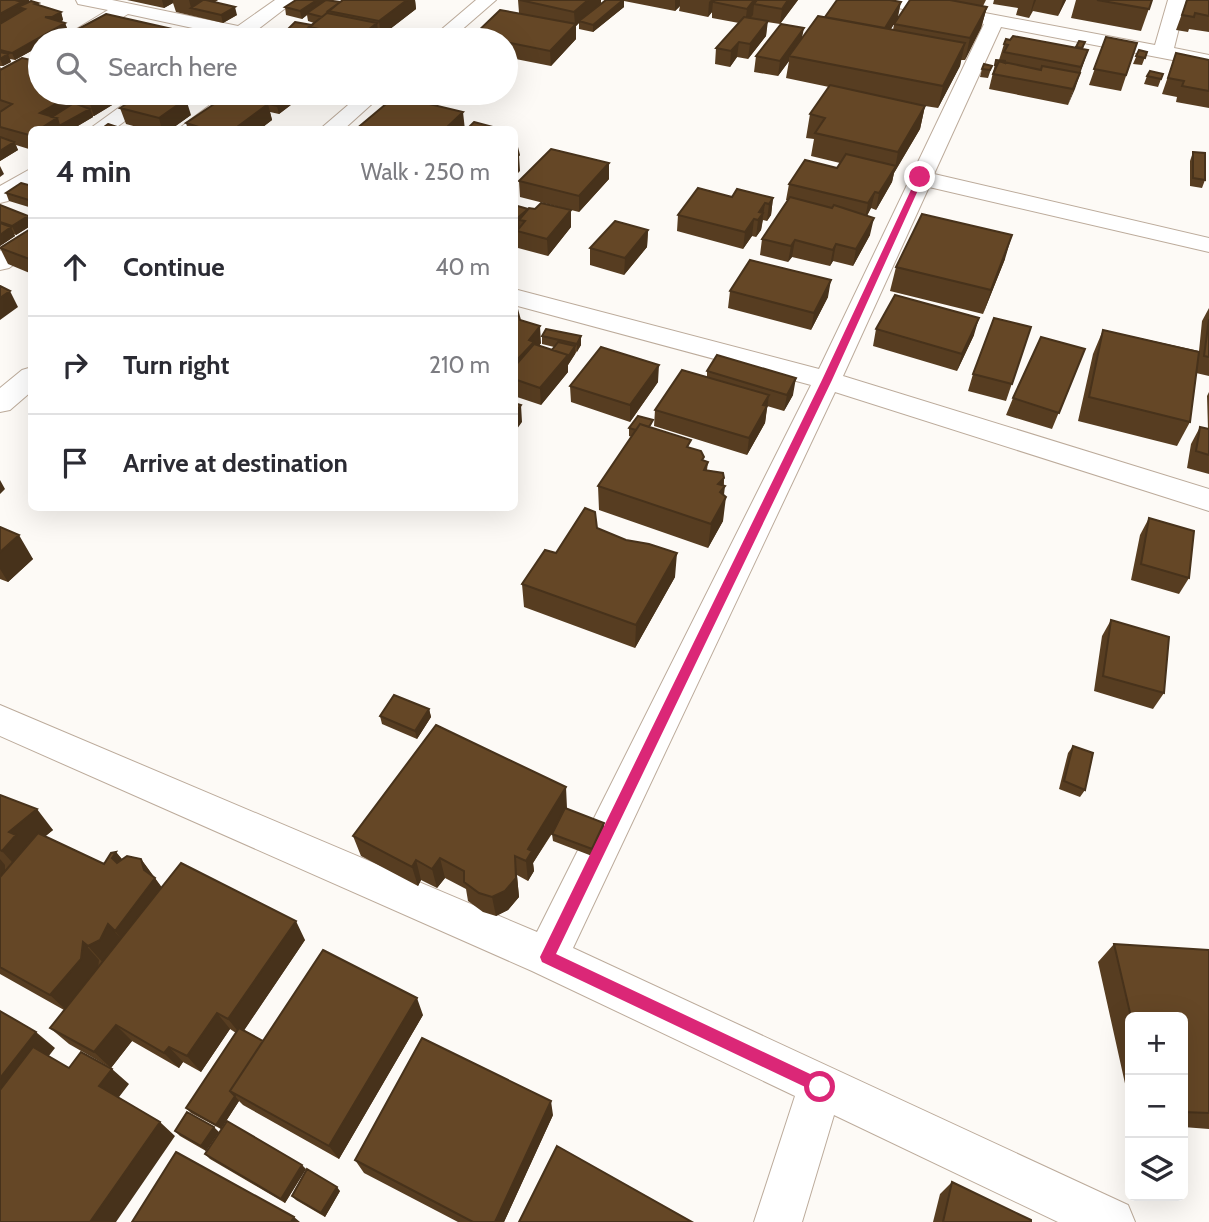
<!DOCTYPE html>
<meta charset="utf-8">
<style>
body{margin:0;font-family:Cabin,sans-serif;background:#f2f2f3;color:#2b2b33}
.controls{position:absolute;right:21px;bottom:21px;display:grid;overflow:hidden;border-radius:10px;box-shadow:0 7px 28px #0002}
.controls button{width:63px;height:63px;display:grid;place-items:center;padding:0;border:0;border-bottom:2px solid #e1e1e2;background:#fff;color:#2b2b33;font:35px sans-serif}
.stop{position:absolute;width:21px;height:21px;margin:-16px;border:5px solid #db2777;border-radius:50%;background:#fff}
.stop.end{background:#db2777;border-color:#fff;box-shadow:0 2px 7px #0008}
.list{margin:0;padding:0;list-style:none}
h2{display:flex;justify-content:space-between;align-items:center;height:91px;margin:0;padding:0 28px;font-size:30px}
h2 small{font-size:23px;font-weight:400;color:#7c7c81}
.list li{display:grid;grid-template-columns:46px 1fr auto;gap:21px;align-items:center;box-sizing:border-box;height:98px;padding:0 28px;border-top:2px solid #e1e1e2}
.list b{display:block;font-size:26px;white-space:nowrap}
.list em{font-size:23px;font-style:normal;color:#7c7c81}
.icon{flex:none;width:38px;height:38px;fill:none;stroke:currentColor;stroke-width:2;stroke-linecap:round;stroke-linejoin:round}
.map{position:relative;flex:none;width:1209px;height:1222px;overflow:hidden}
.search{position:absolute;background:#fff;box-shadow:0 7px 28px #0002;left:28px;top:28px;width:490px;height:77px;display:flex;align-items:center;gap:18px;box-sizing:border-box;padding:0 24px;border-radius:38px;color:#7c7c81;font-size:26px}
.panel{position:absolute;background:#fff;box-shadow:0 7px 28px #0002;left:28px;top:126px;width:490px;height:385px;border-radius:10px}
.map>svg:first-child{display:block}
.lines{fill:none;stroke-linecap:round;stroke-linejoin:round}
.street-casing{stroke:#bcab9b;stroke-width:2}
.street{fill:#fff;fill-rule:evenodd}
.wall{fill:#573d21}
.shaded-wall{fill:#47321b}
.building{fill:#654726;stroke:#47321b;stroke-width:2}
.route{fill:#db2777}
</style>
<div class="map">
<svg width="1209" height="1222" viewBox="0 0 1209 1222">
<rect width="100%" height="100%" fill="#fdfaf6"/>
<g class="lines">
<g class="street-casing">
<path id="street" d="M76 0H112L238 26 275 0H296L257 30 285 36 288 40H220L225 35 128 14 85 40H62L65 36 108 10 78 4Z
M476 0H496L450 40H429Z
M878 0H916L1155 45 1168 0H1186L1174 48 1209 55V67L1001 27 934 174 1209 238V252L929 187 843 376 1209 489V511L835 392 573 948 1128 1205 1135 1222H1058L834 1115 802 1222H754L795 1096 532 971 0 736V705L537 932 811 385 514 305V289L819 369 984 24 887 6Z
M139 93H162L113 130H88Z
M226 93H249L202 130H177Z
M362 93H384L343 130H319Z
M32 168V185L8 201 0 203V186Z
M32 233V252L9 268 0 270V251L23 235Z
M32 367V391L10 410 0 412V388L22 370Z"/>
</g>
<use href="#street" class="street"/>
</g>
<path class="wall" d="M0 0 29 2 61 12 63 20 60 22 65 23 68 31 51 40H40V46L15 60 10 59 11 62 3 66H0L1 69H0Z
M127 0H218L214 2 237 15 223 23 176 12 173 3 164 8Z
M343 0H415L416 9 381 36H379V38L377 40H311V37L308 40 290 36 288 29 312 25 314 23 308 21 307 15 302 19 286 15 285 7 340 2Z
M518 0H601V3L593 11 606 0H798L780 24 767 22 766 36 748 59 737 57 730 67 715 64 716 48 739 23 712 18V12L708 17 679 11 680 6 675 11 624 1V7L593 32 579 29V22L576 26V39L551 66 506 57V40H473V36L519 13Z
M910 0H986L983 6 987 7 981 28 965 60H961L960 66 938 108 925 106 920 129 894 173 892 182 876 210 871 208 867 216 870 235 853 266 833 261 830 266 792 257 788 262 760 255 762 239 788 200H786L789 184 837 168 840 163 811 156 814 139 806 138 810 114 829 87 786 78 789 61 778 76 754 72 756 56 802 38 825 17H898L891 29 893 30 894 24Z
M994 0H1066L1058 16 1033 11 1029 18 1016 15 1018 8 993 4Z
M1076 0H1152L1141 31 1071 18Z
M1187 0H1209V32L1189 29 1188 32 1176 30Z
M80 28 196 40H85Z
M1106 37 1137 43 1121 91 1089 85Z
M1085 42 1083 49 1088 50 1068 105 989 89 996 60H999L1004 44 1076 48Z
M1139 50 1147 52 1142 65 1133 64Z
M1176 53 1209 60V108L1176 102 1177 97 1162 94Z
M992 66 988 78 980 77 982 69Z
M0 70 40 93H132L94 116H93V117L71 130H32V150L16 145 18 150 0 161Z
M1163 74 1158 87 1144 84 1147 76Z
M279 93H305L299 96 300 98 279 114 270 112 272 120 259 130H188L186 123 242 97 272 95 273 98Z
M120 108 191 115 170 130H148L126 124Z
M1193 152 1205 180 1202 188 1190 186V161Z
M609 163V179L579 212 520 197 519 181Z
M32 186V208L9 201 6 193Z
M732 197 773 198 771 215 767 221 763 220 761 230 756 237 752 236 743 249 677 231 678 215Z
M0 205 32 224V225L16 235 14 234 15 236 0 246Z
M514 205 571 227 548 256 518 248Z
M32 228V274L8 264 0 248Z
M648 230 647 247 624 275 590 265V248Z
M1005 259 983 314 890 291 896 267Z
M730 291 828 297 811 330 728 308Z
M1209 308V376L1196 373 1190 422 1177 446 1078 421 1093 354 1103 330 1199 351 1202 321Z
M514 310 520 320 541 343 539 346 552 350 554 347 542 344V336H581V345L568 365V372L541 405 514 396Z
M1031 327 1006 401 968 391 973 374Z
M876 329 974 335 957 371 873 346Z
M1085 349 1052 429 1006 415 1013 398Z
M707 371 793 395 784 411 767 406 765 423 747 455 654 426 655 410 707 377Z
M658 382 630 422 571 402 570 386Z
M1209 392V474L1187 468 1191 444 1200 427 1208 429 1207 396Z
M629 428H652L691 448 704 461 708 462 707 470 724 478 723 521 708 548 599 510 598 486 632 437 629 436Z
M1149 518 1189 578 1179 594 1131 580 1140 535Z
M0 527 33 559 8 582 0 579Z
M597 528 675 577 635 648 524 607 522 584 556 553Z
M1111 620 1164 693 1153 709 1094 691 1102 636Z
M429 709 431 717 417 739 382 724 380 716Z
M1073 746 1085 790 1080 797 1059 789 1068 753Z
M0 795 53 830 45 836 104 864 116 852 122 859H141L161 887 305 940 244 1030 263 1041 423 1015 339 1159 243 1105 239 1101 221 1129 191 1113 186 1108 236 1033 230 1029 201 1072 183 1062 179 1068 132 1041 111 1068 69 1044 50 1028 64 1010 0 974Z
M567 808 604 830 592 856 553 841 552 834 555 829 533 863 534 871 528 881 517 875 519 897 508 910 496 916 483 912 468 901 466 889 445 878 437 888 421 880 418 886 361 856 353 836Z
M1114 944 1209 950V1129L1183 1127V1017H1130V1106L1098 962Z
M553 1115 504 1222H458L364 1173 355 1160Z
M175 1131 219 1132 206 1151 180 1136Z
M205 1154 306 1169 285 1203 210 1159Z
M952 1182 1031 1222H933L940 1194Z
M340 1191 325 1217 296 1200 292 1196Z"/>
<path class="shaded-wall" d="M15 0H29L32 9 0 33V14Z
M162 0H173V3L164 8Z
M189 0H218L201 10 191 8 193 15Z
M317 0H330L307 13V15L302 19 300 11Z
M407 0H415L416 9 381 36 379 21Z
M588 0H601V3L576 26V39L551 66 550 51 575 25 574 12Z
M624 0V7L593 32V25Z
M675 0H680V6L675 11Z
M711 0H723L713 2 712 12 708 17 709 2Z
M754 0H765L754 4 753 15 745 24 747 9Z
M788 0H798L780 24 782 9Z
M1034 0H1036L1029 18Z
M1063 0H1066L1058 16Z
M901 2 898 17 882 44 885 28Z
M235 7 237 15 223 23 221 15Z
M987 7 981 28 965 60 970 38Z
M61 12 63 20 55 25 52 17Z
M768 21 766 36 748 59 750 44Z
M65 23 68 31 51 40H40V46L15 60 12 53Z
M377 23 379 38 377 40H360L359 37Z
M804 28 801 43 789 56V61L778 76 780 61Z
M309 29 311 37 308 40 307 32Z
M194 34 196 40H183Z
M739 42 737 57 730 67 731 51Z
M965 43 960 66 938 108 943 86Z
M1088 50 1075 89 1068 105 1081 67Z
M8 54 11 62 3 66 0 59Z
M101 93H132L94 116 89 101Z
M295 93H299L300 98 279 114 277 106Z
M71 95 77 110 58 122 61 130H38L40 113Z
M272 95 274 103H265L268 104 272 120 259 130H233L262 102Z
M186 99 191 115 170 130H162L159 118Z
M925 106 920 129 894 173 892 182 876 210 879 193 895 168 898 152Z
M90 109 93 117 71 130H63L61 125Z
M463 112 465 130H444Z
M14 142 18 150 0 161V151Z
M519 155 520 171 514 177V160Z
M609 163V179L579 212V196Z
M0 166 4 174 0 177Z
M875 192 871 208 865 219 868 203Z
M773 198 771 215 767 221 769 204Z
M765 203 761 230 756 237 759 212Z
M528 209 525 221 519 220 520 232 517 231V236L514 239V221Z
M571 210V227L548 256 547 239Z
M28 216 32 225 16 235 12 226Z
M874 218 870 235 853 266 856 249Z
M754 219 752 236 743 249 745 232Z
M11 227 15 236 0 246V235Z
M648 230 647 247 624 275 625 258Z
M1012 235 1005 259 983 314 991 290Z
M795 240 792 257 788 262 791 246Z
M836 244 833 261 830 266 833 250Z
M831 280 828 297 811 330 814 313Z
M10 291 18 307 0 320V298Z
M979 318 974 335 957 371 962 354Z
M540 326 541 343 514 379V363L529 340Z
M581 336V345L577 352V344Z
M575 346V354L568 365V357Z
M568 355V372L541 405 540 388Z
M659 365 658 382 630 422V405Z
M796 378 793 395 784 411 787 395Z
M769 395 765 423 747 455 749 438Z
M521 405 522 422 514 433V415Z
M724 478 723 489 725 486 723 503 726 497 723 521 708 548 711 524 718 484Z
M0 480 5 489 0 494Z
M19 535 33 559 8 582 0 569V552Z
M677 553 675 577 635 648 636 625Z
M429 709 431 717 417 739 415 731Z
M566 787 567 808 533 863 534 871 528 881 526 861 528 849Z
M37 809 53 830 29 850 20 871 2 851 9 832Z
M604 823V830L592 856V849Z
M116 852 131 871 127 878 112 858Z
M515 856 519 897 508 910 496 916 492 897Z
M440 858 445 878 437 888 432 869Z
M0 859 5 865V872L0 878Z
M141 859 169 897 130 950 115 931 144 870Z
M416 860 421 880 418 886 412 867Z
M296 921 305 940 241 1035 228 1019Z
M108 924 124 942 104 964 88 946Z
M83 942 99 960 97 977 68 1012 50 995Z
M417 998 423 1015 339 1159 329 1146Z
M217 1013 230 1029 201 1072 187 1056Z
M116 1025 132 1041 111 1068 94 1052Z
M36 1032 55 1048 0 1119V1078Z
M169 1047 183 1062 179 1068 164 1053Z
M112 1069 129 1084 116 1101 99 1086Z
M235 1096 239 1101 221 1129 216 1125Z
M551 1101 553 1115 504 1222H495Z
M160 1122 175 1136 116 1222H90Z
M214 1127 219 1132 206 1151 201 1146Z
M302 1165 306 1169 285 1203 281 1199Z
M337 1187 340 1191 325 1217 321 1213Z
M294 1217 300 1222H291Z"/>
<path class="building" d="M0 0H15L22 2 0 14Z
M203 0H206L235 7 221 15 191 8Z
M296 0H317L300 11 285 7Z
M326 0 340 2 322 17 307 13Z
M343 0H407L379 21 328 11Z
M520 0H588L574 12Z
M606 0H623L593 25 579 21Z
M715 0H754L747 9 713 2Z
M757 0H788L782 9 754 4Z
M837 0H890L901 2 885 28 825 17Z
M910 0H950L987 7 970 38 894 24Z
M1097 0H1152L1149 9Z
M1187 0H1209V16L1195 13 1194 17 1182 15Z
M31 1 38 3 35 4 61 12 52 17H45L65 23 12 53 0 50V24L25 9 18 7Z
M500 10 576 24 550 51 506 42V40H497L473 36Z
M327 13 377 23 359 37 309 27Z
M106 14 194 34 183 40H128L120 38 122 35 117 38 80 28Z
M818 16 965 43 943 86 789 56Z
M744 17 768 21 750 44 739 42 731 51 716 48Z
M295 22 312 25 309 27V29L307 32 288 29Z
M781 24 804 28 780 61 756 56Z
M1013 36 1088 50 1081 67 1004 52 1008 45 1004 44 1006 39 1010 40Z
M1106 37 1137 43 1126 75 1094 69Z
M1079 41 1085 42 1082 48 1076 47Z
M1139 50 1147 52 1145 58 1136 56Z
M0 52 8 54 0 59Z
M1176 53 1209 60V91L1182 86 1184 81 1168 78Z
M40 57V62L33 61Z
M22 58 40 62V93H101L89 101 71 95 40 113 57 118 38 130H32V134L29 135 0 127V112L12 104 0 100V70Z
M996 60 1005 61V63L999 61 997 65H995Z
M999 61 1041 70 1042 66 1080 73 1073 89 993 74Z
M984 64 992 66 990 70 982 69Z
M1150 71 1163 74 1161 79 1147 76Z
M830 85 925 106 898 152 815 133 825 118 810 114Z
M143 93H162L186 99 159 118 120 108Z
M247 93H263L272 95 262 102 242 96Z
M279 93H295L277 106 265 103Z
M399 93 430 99 425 103 463 112 444 130H355Z
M229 94 268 104 233 130H208L186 123Z
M74 103 90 109 61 125H59L57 118 52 117Z
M474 122 504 130H466Z
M108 124 126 130H100Z
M0 137 14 142 0 151Z
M514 146 517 147 519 155 514 160Z
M551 149 609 163 579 196 519 181Z
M1193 152 1205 153V180L1193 178Z
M846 154 896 166 879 193 875 192 868 203 789 184 805 160 837 168Z
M21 183 32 186V201L6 193Z
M698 188 732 197 737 189 773 198 769 204 765 203 759 212 763 213 758 220 754 219 745 232 678 215Z
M790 197 832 208 834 205 874 218 856 249 836 244 833 250 795 240 791 246 762 239Z
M541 203 571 210 547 239 517 231 525 221 519 220 529 208 535 209Z
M0 205 28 216 12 226 0 222Z
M514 205 528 209 514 221Z
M922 214 1012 235 991 290 896 267Z
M615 221 648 230 625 258 590 248Z
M0 223 11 227 0 235Z
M32 228V260L0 248Z
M750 260 831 280 814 313 730 291Z
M0 286 10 291 0 298Z
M895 295 979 318 962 354 876 329Z
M517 309 520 320 540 326 529 340 534 342 514 363V310Z
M994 318 1031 327 1012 384 973 374Z
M1209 319V357L1204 356Z
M546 329 581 336 577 344 542 336Z
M1103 330 1199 352 1190 422 1089 397Z
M1041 337 1085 349 1059 413 1013 398Z
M558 342 575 346 568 357 567 356 568 355 552 350Z
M534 344 568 355 540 388 514 379V367Z
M601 347 659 365 630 405 570 386Z
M717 355 796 378 787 395 707 371Z
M682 370 769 395 763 405 767 406 749 438 655 410Z
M514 403 521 405 514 415Z
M638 416 653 420 649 427 640 424 636 430 629 428Z
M640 424 691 440 687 447 701 451 704 457 702 460 708 462 704 470 723 473 724 478 718 484 725 486 720 492 726 497 711 524 598 486Z
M1200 427 1209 429V455L1196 451Z
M585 508 595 512 597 528 626 540 649 544 677 553 636 625 522 584 545 550 556 553Z
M1149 518 1194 531 1189 578 1141 564Z
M0 527 19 535 0 552Z
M1111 620 1169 637 1164 693 1103 676Z
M394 695 429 709 415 731 380 716Z
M436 725 566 787 528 849 532 851 526 861 515 856 516 878 505 891 492 897 479 893 464 882V871L440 858 432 869 416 860 412 867 353 836Z
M1073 746 1093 753 1085 790 1064 781Z
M0 795 37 809 9 832 16 835 2 851 0 850Z
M565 808 604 823 592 849 552 834Z
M38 833 104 864 111 853 116 852 112 858 117 863 127 856 141 859 144 870 155 878 115 931 108 924 100 940 88 946 83 942 81 959 50 995 0 967V877Z
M181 863 296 921 228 1019 217 1013 187 1056 169 1047 164 1053 116 1025 94 1052 50 1028Z
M1114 944 1209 950V1113L1183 1112V1017H1131Z
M323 950 417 998 329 1146 230 1091Z
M0 1011 36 1032 0 1078Z
M239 1028 263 1041 230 1091 235 1096 216 1125 186 1108Z
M422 1038 551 1101 495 1222H473L355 1160Z
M33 1047 69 1068 81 1052 112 1069 99 1086 160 1122 90 1222H0V1090Z
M187 1112 214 1127 201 1146 175 1131Z
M227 1121 302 1165 281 1199 205 1154Z
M557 1146 692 1222H519Z
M176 1152 294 1217 291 1222H132Z
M307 1169 337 1187 321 1213 292 1196Z
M952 1182 1031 1220V1222H943Z"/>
<path class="route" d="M920 175 924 177 832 380 556 954 825 1081 827 1087 825 1092 820 1094 542 962 540 957 822 380 917 177Z"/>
</svg>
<div class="controls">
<button>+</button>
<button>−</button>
<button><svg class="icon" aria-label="layers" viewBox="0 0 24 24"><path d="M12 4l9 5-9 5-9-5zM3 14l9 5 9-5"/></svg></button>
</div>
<div class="stop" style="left:820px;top:1087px"></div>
<div class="stop end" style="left:920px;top:177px"></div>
<div class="search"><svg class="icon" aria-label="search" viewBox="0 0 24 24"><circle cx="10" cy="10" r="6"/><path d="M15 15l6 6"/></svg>Search here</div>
<section class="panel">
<h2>4 min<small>Walk · 250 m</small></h2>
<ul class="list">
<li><svg class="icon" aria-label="ahead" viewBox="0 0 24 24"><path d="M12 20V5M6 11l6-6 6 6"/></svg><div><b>Continue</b></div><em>40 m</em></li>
<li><svg class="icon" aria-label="right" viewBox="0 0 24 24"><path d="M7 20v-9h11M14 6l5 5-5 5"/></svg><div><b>Turn right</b></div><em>210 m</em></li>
<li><svg class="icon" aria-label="arrive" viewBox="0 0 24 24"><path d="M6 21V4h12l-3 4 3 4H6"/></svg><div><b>Arrive at destination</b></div></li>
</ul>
</section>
</div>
